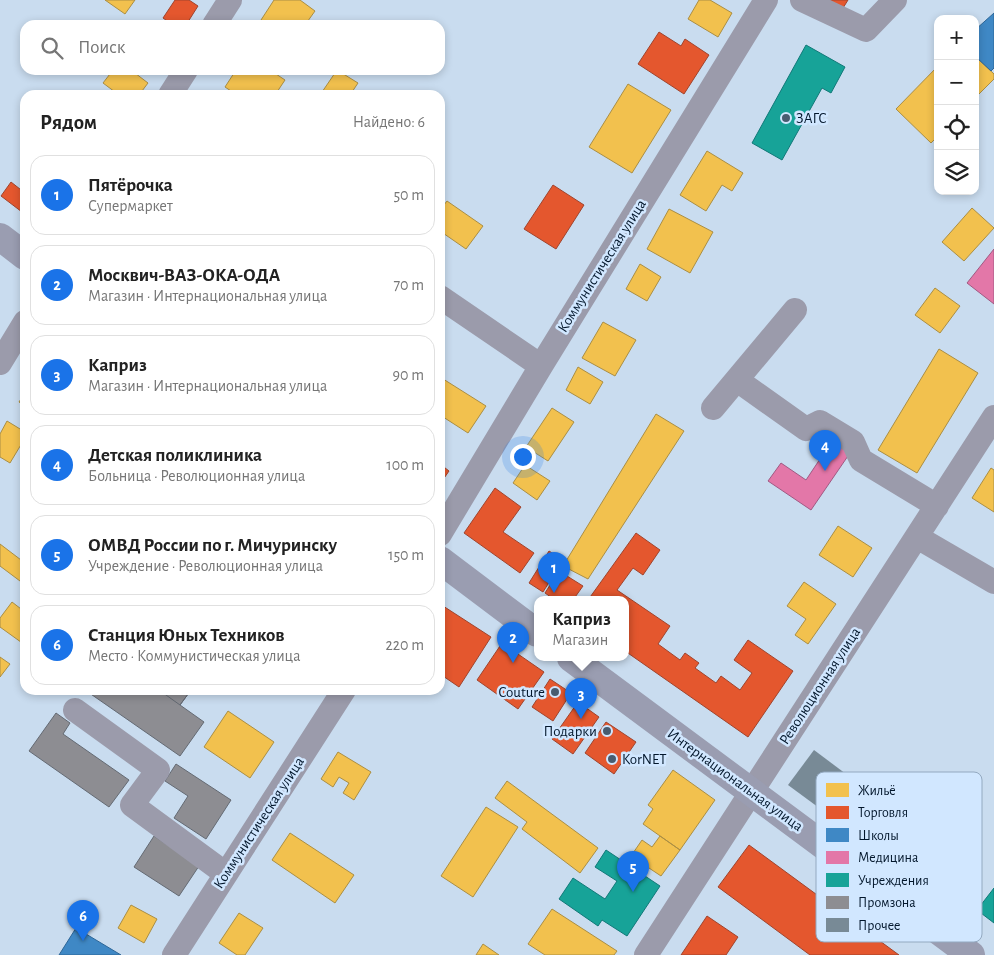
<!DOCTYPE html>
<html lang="ru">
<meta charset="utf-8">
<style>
body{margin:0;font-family:"Alegreya Sans",sans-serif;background:#f2f2f2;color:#222}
.controls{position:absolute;right:15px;top:15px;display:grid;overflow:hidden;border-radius:10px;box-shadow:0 2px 8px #0003}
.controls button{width:45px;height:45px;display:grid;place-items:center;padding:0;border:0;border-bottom:1px solid #e0e0e0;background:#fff;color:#222;font:25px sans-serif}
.you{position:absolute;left:522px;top:456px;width:18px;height:18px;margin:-12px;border:4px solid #fff;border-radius:50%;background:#1a73e8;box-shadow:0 0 0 8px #1a73e833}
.badge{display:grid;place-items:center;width:32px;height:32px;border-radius:50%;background:#1a73e8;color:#fff;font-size:16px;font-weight:700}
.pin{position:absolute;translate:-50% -41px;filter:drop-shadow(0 1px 2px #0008)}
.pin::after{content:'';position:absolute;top:26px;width:18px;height:15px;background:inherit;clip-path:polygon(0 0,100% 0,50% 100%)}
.popup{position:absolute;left:534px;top:596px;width:95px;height:65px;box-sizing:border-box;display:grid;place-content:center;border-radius:10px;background:#fff;filter:drop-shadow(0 1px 4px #0005);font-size:16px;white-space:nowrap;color:#767676}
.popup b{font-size:19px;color:#222}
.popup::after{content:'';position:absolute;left:50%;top:100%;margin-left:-10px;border:10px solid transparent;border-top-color:#fff}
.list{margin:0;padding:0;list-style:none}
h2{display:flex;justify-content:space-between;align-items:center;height:65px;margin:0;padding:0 20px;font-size:21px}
h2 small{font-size:16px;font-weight:400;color:#767676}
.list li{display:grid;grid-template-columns:32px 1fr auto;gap:15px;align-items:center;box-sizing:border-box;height:80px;margin:0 10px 10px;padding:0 10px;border:1px solid #e0e0e0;border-radius:15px}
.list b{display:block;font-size:19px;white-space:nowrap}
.list p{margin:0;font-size:16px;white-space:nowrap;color:#767676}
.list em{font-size:16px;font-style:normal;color:#767676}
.icon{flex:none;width:28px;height:28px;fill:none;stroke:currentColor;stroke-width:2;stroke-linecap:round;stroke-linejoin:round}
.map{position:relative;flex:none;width:994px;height:955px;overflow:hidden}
.search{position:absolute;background:#fff;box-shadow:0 2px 8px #0003;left:20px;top:20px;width:425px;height:55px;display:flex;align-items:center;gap:12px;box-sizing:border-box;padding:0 18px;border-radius:15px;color:#767676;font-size:19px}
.panel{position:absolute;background:#fff;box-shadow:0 2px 8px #0003;left:20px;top:90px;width:425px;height:605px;border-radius:15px}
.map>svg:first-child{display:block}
.homes{fill:#f2c14e;stroke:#aa8e44}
.shops{fill:#e4572e;stroke:#a0442d}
.schools{fill:#3f88c5;stroke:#2d6697}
.health{fill:#e377a8;stroke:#a05a83}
.public{fill:#17a398;stroke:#117978}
.industry{fill:#8d8d92;stroke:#646a73}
.building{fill:#788a96}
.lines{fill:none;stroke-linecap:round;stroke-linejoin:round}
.minor{stroke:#9b9bab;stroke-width:24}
.major{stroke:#9a9db1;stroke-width:28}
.poi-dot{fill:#485c70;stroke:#d1e7ff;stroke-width:2}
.labels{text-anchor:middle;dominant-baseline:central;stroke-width:5;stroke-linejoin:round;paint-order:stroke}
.poi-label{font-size:15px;fill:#03172c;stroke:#d1e7ff;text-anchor:start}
.street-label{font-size:15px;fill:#03172c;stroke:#d1e7ff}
.key{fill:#d1e7ff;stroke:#93a9c0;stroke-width:1}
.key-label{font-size:14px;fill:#03172c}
</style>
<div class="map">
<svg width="994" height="955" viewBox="0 0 994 955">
<rect width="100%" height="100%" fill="#c9dcef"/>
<path class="homes" d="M105 0H135L125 14Z
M274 0H300L315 11 305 25H268L261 20Z
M699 0H710L732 13 718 37 688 19Z
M975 56 994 74V79L975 98Z
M938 66V136L931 143 896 109Z
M113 70H131L148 83 139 95H119L103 83Z
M236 70H270L285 80 275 95H237L225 87Z
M337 70 358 83 350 95H320Z
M628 84 671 110 632 173 589 147Z
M707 151 743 173 732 191 722 185 706 211 680 195Z
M447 201 483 226 466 249 440 231V210Z
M972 208 994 228 964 261 942 242Z
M669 209 713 232 690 273 647 249Z
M640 264 661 277 647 301 626 289Z
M935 288 960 306 940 333 915 315Z
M603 322 636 340 615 376 582 358Z
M939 349 978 373 917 473 878 450Z
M578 367 603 382 590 404 566 390Z
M440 377 486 406 468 433 440 415Z
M25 393V406L19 402Z
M552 408 574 422 548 461 526 447Z
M656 414 684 431 588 579 563 566Z
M7 421 25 432V438L10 463 0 457V434Z
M525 465 550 481 537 500 513 483Z
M991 468 994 470V512L972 498Z
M838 526 872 548 853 577 819 555Z
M0 544 25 563V575L20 581 0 566Z
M804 582 836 604 808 644 795 635 806 619 787 606Z
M12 602 25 612V645L0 627V618Z
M0 657 10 664 0 677Z
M228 711 274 742 250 778 204 747Z
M338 752 371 772 354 800 343 793 349 783 339 777 333 787 321 779Z
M673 770 715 800 680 850 643 824 653 809 648 805Z
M507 781 598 848 580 873 522 829 527 822 495 798Z
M486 807 518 827 473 897 441 876Z
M290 833 354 875 335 903 272 860Z
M660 836 680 850 661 876 631 856 642 840 652 847Z
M131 905 157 919 144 943 118 928Z
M552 909 617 951 614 955H545L528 944Z
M239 913 263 928 245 955H237L219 943Z
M483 944 499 955H476Z"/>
<path class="shops" d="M175 0H189L198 6 186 25H173L163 18Z
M827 0H848L843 8Z
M659 32 681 46 685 39 709 55 684 94 638 64Z
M11 182 25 193V207L22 212 1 196Z
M553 185 584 205 556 249 524 229Z
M440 464 449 471 440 484Z
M495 488 521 507 503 532 534 553 520 573 464 533Z
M636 533 660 550 643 575 633 568 617 590 670 626 658 644 680 660 685 653 699 663 695 668 716 683 721 676 740 690 752 673 734 660 748 640 793 671 748 737 625 651V600H588Z
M549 551 563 560 543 592 529 583Z
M559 571 583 586 573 600H555L545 593Z
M440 604 491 637 459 687 440 674Z
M502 643 544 672 518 709 477 680Z
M550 679 571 693 553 721 532 707Z
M578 702 599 717 573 754 552 739Z
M606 722 636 742 614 774 585 753Z
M889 819 960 868 941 895 870 846Z
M749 845 899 955H810L718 887Z
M707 916 738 937 726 955H681Z"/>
<path class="schools" d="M994 13V68L991 71 975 56V30Z
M76 928 121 955H59Z"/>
<path class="health" d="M994 249V304L967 283Z
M832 441 850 453 811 510 768 481 781 463 806 480Z"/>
<path class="public" d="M806 45 845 67 831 93 822 88 782 160 752 143Z
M606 850 660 886 627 936 602 920 598 926 559 899 573 878 605 899 617 881 595 867Z
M994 888V923L977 910Z"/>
<path class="industry" d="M85 690H191L180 705 204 722 180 756Z
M159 690H191L180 705Z
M56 713 70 723 63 734 129 780 109 807 29 751Z
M176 764 231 800 206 839 174 818 188 796 165 781Z
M154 836 199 866 179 896 134 867Z"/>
<path class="building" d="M814 750 866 789 841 824 788 785Z"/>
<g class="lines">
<path class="minor" d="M802 0 866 30 895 0
M214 25 230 0
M170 95 186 70
M440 297 541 366
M0 363 25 322
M737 380 806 429 820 422 853 442 861 460 937 506
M713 408 795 310
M440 534 541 366 766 0
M917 537 994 582
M75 710 158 770 132 805 226 874
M174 955 344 690
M646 955 994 417"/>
<path class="major" d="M0 237 25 256
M440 560 537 633
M571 658 971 955"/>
</g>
<g class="poi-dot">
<circle cx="786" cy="118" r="5"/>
<circle cx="555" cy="692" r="5"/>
<circle cx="607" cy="731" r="5"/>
<circle cx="612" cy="759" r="5"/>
</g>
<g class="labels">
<g class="poi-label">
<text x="796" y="118">ЗАГС</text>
<text x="545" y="692" text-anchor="end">Couture</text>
<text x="597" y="731" text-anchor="end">Подарки</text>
<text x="622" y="759">KorNET</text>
</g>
<g class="street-label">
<text transform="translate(602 266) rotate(-58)">Коммунистическая улица</text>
<text transform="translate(820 686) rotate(-57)">Революционная улица</text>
<text transform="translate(735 780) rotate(36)">Интернациональная улица</text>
<text transform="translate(259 823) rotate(-57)">Коммунистическая улица</text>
</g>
</g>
<rect x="816" y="772" width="166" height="170" rx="8" class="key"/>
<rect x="826" y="783" width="23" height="14" fill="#f2c14e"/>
<rect x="826" y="806" width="23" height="13" fill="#e4572e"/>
<rect x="826" y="828" width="23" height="14" fill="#3f88c5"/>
<rect x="826" y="851" width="23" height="13" fill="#e377a8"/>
<rect x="826" y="873" width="23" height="14" fill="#17a398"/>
<rect x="826" y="896" width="23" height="13" fill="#8d8d92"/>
<rect x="826" y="918" width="23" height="14" fill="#788a96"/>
<g class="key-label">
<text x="858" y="795">Жильё</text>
<text x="858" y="817">Торговля</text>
<text x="858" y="840">Школы</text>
<text x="858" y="862">Медицина</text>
<text x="858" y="885">Учреждения</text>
<text x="858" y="907">Промзона</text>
<text x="858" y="930">Прочее</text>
</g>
</svg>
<div class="controls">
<button>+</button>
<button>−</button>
<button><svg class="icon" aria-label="locate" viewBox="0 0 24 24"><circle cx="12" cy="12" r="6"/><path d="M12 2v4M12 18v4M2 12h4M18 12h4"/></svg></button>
<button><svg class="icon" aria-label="layers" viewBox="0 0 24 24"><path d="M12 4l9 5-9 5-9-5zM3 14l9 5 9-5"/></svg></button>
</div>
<div class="you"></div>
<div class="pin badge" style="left:554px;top:593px">1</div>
<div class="pin badge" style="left:513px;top:663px">2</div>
<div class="pin badge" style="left:581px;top:719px">3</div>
<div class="popup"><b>Каприз</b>Магазин</div>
<div class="pin badge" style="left:825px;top:471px">4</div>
<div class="pin badge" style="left:633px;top:892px">5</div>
<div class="pin badge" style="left:83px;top:941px">6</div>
<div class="search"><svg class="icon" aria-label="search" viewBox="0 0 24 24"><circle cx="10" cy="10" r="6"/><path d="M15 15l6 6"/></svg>Поиск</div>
<section class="panel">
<h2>Рядом<small>Найдено: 6</small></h2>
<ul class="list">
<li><span class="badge">1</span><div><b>Пятёрочка</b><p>Супермаркет</p></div><em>50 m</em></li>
<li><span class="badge">2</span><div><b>Москвич-ВАЗ-ОКА-ОДА</b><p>Магазин · Интернациональная улица</p></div><em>70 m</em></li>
<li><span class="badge">3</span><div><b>Каприз</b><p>Магазин · Интернациональная улица</p></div><em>90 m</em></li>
<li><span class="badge">4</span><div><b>Детская поликлиника</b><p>Больница · Революционная улица</p></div><em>100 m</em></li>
<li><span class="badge">5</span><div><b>ОМВД России по г. Мичуринску</b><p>Учреждение · Революционная улица</p></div><em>150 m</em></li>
<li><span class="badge">6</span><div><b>Станция Юных Техников</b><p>Место · Коммунистическая улица</p></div><em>220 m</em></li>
</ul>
</section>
</div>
